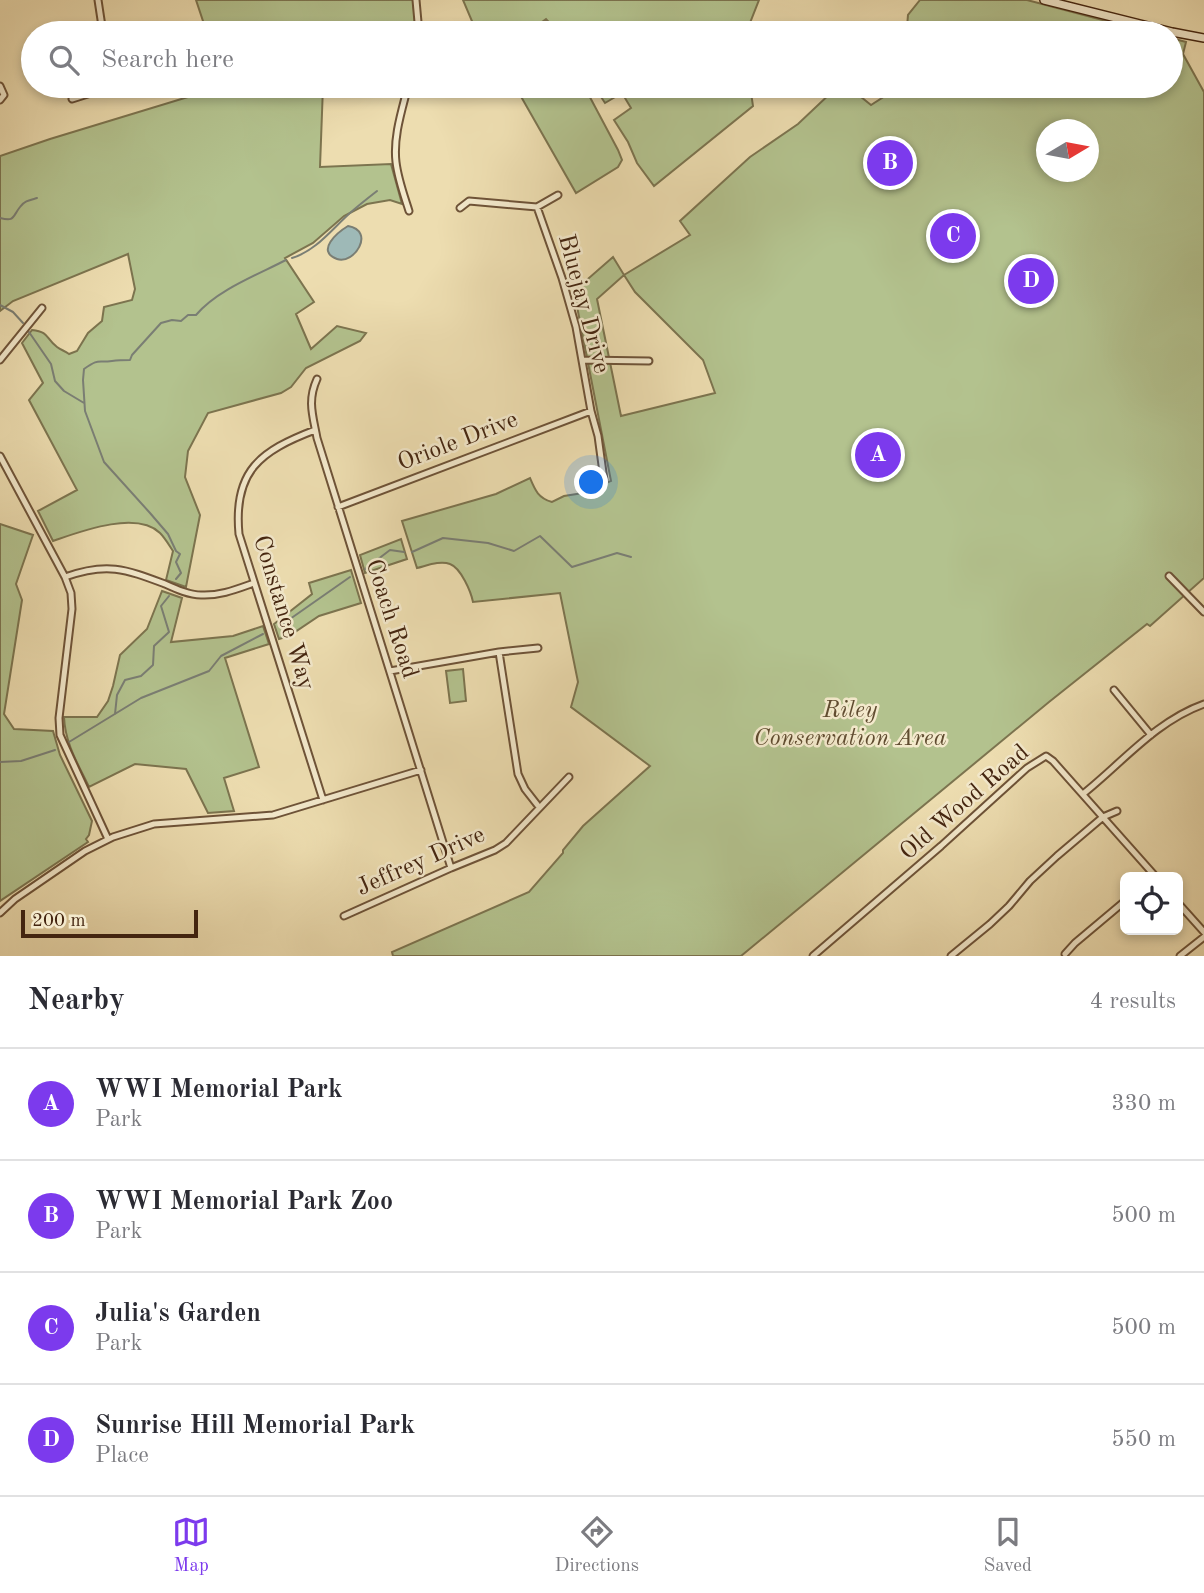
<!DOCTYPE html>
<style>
body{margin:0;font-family:"Old Standard TT",serif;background:#f2f2f3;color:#2b2b33}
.controls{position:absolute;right:21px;bottom:21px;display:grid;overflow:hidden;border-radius:10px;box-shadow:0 4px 10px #0003}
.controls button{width:63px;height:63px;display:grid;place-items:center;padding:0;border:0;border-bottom:2px solid #e1e1e2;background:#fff;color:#2b2b33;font:35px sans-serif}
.compass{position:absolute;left:1036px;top:119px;width:63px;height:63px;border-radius:50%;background:#fff;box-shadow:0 4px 10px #0003;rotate:80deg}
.scale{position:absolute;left:21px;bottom:18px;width:177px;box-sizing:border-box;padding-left:7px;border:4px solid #442510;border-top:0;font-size:19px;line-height:24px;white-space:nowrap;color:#442510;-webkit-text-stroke:5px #f3e9cc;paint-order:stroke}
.you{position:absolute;left:592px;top:483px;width:24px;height:24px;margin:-18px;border:5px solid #fff;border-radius:50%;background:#1a73e8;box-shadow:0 0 0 10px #1a73e833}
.badge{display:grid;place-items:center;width:46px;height:46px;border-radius:50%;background:#7c3aed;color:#fff;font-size:23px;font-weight:700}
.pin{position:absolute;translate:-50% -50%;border:4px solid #fff;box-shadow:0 2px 7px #0006}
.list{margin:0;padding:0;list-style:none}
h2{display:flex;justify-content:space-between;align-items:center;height:91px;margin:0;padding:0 28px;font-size:30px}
h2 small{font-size:23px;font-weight:400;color:#7c7c81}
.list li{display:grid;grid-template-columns:46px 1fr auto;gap:21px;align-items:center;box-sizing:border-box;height:112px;padding:0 28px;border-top:2px solid #e1e1e2}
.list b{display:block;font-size:26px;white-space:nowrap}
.list p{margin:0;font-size:23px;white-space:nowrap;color:#7c7c81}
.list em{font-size:23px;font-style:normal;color:#7c7c81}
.icon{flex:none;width:38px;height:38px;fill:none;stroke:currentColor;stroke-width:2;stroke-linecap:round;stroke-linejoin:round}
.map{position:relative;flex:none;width:1204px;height:956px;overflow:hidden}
.search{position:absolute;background:#fff;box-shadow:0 4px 10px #0003;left:21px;right:21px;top:21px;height:77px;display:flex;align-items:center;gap:18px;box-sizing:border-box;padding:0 24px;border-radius:38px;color:#7c7c81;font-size:26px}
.sheet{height:539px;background:#fff}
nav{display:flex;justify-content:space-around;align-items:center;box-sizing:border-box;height:98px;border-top:2px solid #e1e1e2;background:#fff;font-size:19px;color:#7c7c81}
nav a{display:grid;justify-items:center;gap:4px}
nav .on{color:#7c3aed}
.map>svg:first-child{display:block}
.green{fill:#b3c28e;stroke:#7c744f;stroke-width:2;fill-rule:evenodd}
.water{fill:#9eb9b7;stroke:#7a7e74;stroke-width:2}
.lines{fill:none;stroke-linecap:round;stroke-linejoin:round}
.stream{stroke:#7a7e74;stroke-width:2}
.minor-casing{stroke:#6e5338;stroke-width:9}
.secondary-casing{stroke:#442510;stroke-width:10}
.minor{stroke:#f3e9cc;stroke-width:5}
.secondary{stroke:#f3e9cc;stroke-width:7}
.labels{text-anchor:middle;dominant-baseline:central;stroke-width:5;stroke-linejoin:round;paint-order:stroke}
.street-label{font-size:24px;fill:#442510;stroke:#f3e9cc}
.park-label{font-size:24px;font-style:italic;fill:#604c30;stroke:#f3e9cc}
</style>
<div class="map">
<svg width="1204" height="956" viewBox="0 0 1204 956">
<rect width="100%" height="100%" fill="#edddb0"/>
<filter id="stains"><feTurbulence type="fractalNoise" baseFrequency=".00286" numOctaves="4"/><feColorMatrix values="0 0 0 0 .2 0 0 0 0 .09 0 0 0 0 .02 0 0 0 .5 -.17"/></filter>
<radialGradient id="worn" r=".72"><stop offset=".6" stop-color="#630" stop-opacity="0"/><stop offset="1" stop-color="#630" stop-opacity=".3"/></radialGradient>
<path class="green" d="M196 0H413L416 33H207Z
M463 0H759L746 33H559L546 19 527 33H477Z
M920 0H1027L1152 33H902L907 27 908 15Z
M1171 38 1186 42 1183 54 1204 92V578L1150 626 1147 624 1049 702 741 956H393L392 952 529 892 563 853V850L583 826 650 766 571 707 578 682 560 593 473 602C471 592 461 568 450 564 440 560 426 566 417 568L402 521 496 494 530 478C535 490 538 498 552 502L564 496 583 493 611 481 574 291 613 257 624 275 690 235 680 221 750 157 798 124 835 89 850 88 871 105 888 94 893 86H1171ZM1046 130H1088V172H1046ZM624 275 635 292 703 360 715 393 621 416 597 299Z
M224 86H323L320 167 391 164 402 204 390 200 367 204 344 216 313 243 285 258 314 302 296 314 311 349 337 326 366 333 360 341 306 368 291 387 281 393 208 413 188 451 185 477 200 515 186 587 166 580 173 551C169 545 165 538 160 533 136 510 79 532 53 541L38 511 77 490 29 400 43 383 22 343 32 330C50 332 45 338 57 347 61 350 65 351 69 354L77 351 88 333 102 321 104 307 132 300 135 289 128 254 13 301 0 311V156L50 139Z
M515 86H584L618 150 622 160 618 167 576 193Z
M594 86H750L753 106 654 186 637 163 628 142 614 120 631 108 622 93 605 103Z
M0 524 33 535 16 584 22 600 4 714 14 729 53 731 60 755 92 821 89 835 86 839 88 842 0 901Z
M401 539 407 559 365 573 360 555Z
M351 570 361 603 319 616 289 636 279 639 274 624 312 594 309 583Z
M162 591 182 598 171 642 233 636 263 626 269 644 225 658 259 767 224 778 234 811 208 813 186 769 135 764 89 787C78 764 65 743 64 717H97L108 701 113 686 120 655 147 629Z
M463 669 466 701 450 703 446 671Z"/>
<path class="water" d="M348 226C376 231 354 265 337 259 315 251 338 232 348 226Z"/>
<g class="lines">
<path class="stream" d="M0 218C15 222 12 217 20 207 24 201 30 200 37 198
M292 258C316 251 332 229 350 213 359 205 368 198 377 191
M0 305 13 312 23 323
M29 332 51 364 55 381 64 391 84 403
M412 552 443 538 488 543 514 551 540 536 572 567 617 553 631 557
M365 569 390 550 404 552
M176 579 181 573 176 562 180 554 176 551 168 534 150 513 104 462 85 411 83 380 84 369C100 358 96 363 112 361 119 360 123 360 130 360L132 355 161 323 172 320 181 321 188 315H196C217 290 257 275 286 260
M280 626 350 577
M115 714 117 695 125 680 141 676 153 665 154 646 169 632 161 606 169 596
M69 742 141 698 209 671 221 656 263 634
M0 762 21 761 55 750"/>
<g class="minor-casing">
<path id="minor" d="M98 0 103 33
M416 0 419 33
M0 86 4 95 0 100
M408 86C402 110 393 137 396 162 398 179 404 195 409 211
M72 99 113 86
M537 207 562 278 576 327 591 411 598 436 604 480
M460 208 469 201 537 207 558 195
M0 360 42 308
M582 360 649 361
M317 379C307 401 313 416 317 438L451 868
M315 430C260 451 233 471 239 534L323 800
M0 456 65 577 71 593 72 609 59 718 60 735 108 839
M338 507 591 411
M1169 576 1204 612
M65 577C107 562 125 569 165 584 176 589 189 595 201 595 220 596 237 589 254 583
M499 652 518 774 525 789 539 807
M390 671 499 652 538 648
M1114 690 1151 735
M1083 794C1122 763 1156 721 1204 704
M1178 903 1204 932
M0 913 15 899 85 851 113 837 154 824 273 815 421 770
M344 916 451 868 495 850 506 843 569 777
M1065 954 1075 943 1125 901
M813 956 941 846 1027 768 1046 756 1053 761 1156 877
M951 956 990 924 1009 906 1030 881 1057 856 1103 817 1117 811
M1180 956 1204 937"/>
</g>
<g class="secondary-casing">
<path id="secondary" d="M1044 0 1172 32 1204 38"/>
</g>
<use href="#minor" class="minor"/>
<use href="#secondary" class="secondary"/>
</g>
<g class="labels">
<g class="street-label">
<text transform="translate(583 304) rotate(75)">Bluejay Drive</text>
<text transform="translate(458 442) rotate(-21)">Oriole Drive</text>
<text transform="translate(283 613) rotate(73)">Constance Way</text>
<text transform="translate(391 619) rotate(72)">Coach Road</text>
<text transform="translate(965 803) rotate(-41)">Old Wood Road</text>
<text transform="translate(421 862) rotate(-24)">Jeffrey Drive</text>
</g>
<g class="park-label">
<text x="850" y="711">Riley<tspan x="850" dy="28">Conservation Area</tspan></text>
</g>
</g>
<rect width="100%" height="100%" filter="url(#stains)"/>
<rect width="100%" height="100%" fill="url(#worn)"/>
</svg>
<div class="controls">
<button><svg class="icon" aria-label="locate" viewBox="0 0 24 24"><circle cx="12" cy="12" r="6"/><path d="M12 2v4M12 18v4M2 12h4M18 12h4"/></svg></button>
</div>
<svg class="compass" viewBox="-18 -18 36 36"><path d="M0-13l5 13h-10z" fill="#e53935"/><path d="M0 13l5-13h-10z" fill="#7c7c81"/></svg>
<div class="scale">200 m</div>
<div class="you"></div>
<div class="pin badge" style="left:878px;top:455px">A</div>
<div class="pin badge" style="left:890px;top:163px">B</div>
<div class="pin badge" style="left:953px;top:236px">C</div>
<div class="pin badge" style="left:1031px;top:281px">D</div>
<div class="search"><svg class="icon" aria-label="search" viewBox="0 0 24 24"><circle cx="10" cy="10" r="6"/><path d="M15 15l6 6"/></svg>Search here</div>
</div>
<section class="sheet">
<h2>Nearby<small>4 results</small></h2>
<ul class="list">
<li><span class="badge">A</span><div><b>WWI Memorial Park</b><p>Park</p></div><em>330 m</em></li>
<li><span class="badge">B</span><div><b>WWI Memorial Park Zoo</b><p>Park</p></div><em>500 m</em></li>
<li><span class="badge">C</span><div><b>Julia's Garden</b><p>Park</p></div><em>500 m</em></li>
<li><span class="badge">D</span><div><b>Sunrise Hill Memorial Park</b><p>Place</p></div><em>550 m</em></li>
</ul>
</section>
<nav>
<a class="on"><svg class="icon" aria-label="map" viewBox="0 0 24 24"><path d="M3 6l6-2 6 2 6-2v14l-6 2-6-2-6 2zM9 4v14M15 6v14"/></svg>Map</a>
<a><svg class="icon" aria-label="directions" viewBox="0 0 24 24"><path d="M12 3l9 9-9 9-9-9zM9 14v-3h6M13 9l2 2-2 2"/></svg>Directions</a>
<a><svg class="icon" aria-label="saved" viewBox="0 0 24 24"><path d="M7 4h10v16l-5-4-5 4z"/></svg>Saved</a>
</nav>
